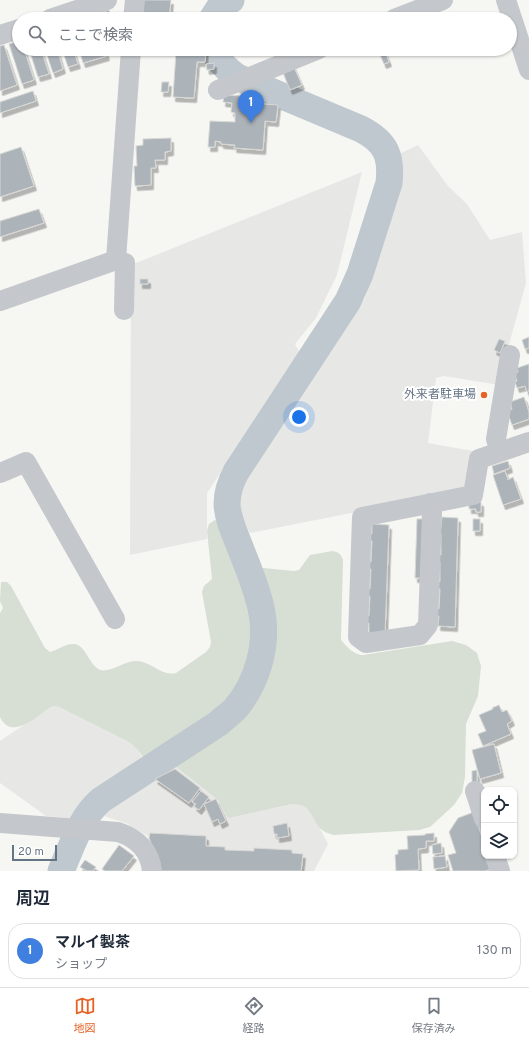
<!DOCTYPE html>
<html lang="ja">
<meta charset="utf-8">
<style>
body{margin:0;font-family:Overpass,"Noto Sans JP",sans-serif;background:#f2f2f3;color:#1f2937}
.controls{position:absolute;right:12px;bottom:12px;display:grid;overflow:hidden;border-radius:8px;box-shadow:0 1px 3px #0004}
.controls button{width:36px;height:36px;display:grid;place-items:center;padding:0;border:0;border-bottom:1px solid #e0e1e3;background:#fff;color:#1f2937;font:20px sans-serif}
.scale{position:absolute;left:12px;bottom:10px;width:45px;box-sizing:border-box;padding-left:4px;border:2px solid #657484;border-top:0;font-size:11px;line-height:14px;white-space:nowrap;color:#657484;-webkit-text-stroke:3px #fff;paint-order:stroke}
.you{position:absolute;left:299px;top:417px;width:14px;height:14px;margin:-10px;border:3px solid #fff;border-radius:50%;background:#1a73e8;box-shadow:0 0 0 6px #1a73e833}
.badge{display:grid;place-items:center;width:26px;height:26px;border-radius:50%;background:#e46325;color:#fff;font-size:13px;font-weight:700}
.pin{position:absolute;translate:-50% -33px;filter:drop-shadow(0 1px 2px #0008)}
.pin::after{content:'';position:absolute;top:21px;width:14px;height:12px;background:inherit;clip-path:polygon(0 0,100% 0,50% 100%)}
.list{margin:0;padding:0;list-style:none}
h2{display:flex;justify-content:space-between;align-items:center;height:52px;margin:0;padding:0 16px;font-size:17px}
h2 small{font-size:13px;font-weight:400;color:#747a83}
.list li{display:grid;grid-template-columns:26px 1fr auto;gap:12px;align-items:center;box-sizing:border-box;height:56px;margin:0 8px 8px;padding:0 8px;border:1px solid #e0e1e3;border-radius:16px}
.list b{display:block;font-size:15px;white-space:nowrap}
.list p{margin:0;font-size:13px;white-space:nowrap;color:#747a83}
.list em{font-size:13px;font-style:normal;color:#747a83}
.icon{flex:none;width:22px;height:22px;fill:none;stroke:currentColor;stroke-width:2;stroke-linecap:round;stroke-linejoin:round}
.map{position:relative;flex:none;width:529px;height:871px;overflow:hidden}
.search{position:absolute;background:#fff;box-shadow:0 1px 3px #0004;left:12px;right:12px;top:12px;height:44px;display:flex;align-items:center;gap:10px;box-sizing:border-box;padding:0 14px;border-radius:22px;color:#747a83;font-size:15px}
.sheet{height:116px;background:#fff}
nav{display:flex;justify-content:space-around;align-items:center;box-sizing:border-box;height:56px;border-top:1px solid #e0e1e3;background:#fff;font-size:11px;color:#747a83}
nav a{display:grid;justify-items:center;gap:2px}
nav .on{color:#e46325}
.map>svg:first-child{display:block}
.built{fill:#e7e8e6}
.green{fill:#d7ded4}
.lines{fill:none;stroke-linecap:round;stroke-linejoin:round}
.river{stroke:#bfc8ce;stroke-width:27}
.building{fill:#acb3b9;stroke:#d8d8d6;filter:url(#shadow)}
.minor{stroke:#c4c7cb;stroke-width:20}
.poi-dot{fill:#e46325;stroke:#fff;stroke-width:1.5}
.labels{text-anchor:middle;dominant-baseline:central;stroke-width:4;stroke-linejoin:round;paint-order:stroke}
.poi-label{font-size:12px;fill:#657484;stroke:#fff;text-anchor:end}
</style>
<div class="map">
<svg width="529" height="871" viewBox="0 0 529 871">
<defs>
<filter id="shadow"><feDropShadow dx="2.5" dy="4.5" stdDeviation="0" flood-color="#0004"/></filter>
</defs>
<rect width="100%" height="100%" fill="#f6f7f3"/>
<path class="built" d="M418 145 448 186 467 204 490 240 522 232 526 283 503 366 499 385 444 376 436 378 428 443 473 451 467 490 250 533 240 515V494L245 479 365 298 376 263 383 232 398 185 400 168 397 155Z
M362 172 337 275 316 318 295 344 300 353 207 493V539L130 555 131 265Z
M54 706 59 707 129 742 137 749 144 760 95 792 84 801 76 819 46 816 0 783V741L49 708Z
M174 766 218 800 226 816 229 818 292 804H300L307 808 312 813 328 844 314 871H159L158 863 149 837 128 824 101 815Z"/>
<path class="green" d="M215 520 221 521 226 526C236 554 250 583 256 612 265 652 247 693 216 718 209 724 201 728 193 733 179 743 164 752 150 761L147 762 137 749 129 742 59 707 54 706 49 708C36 717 11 741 0 717V613L3 608 0 601 1 582H7L11 586 45 648 50 652C58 650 65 644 73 644 86 643 89 667 101 670 110 673 126 660 136 661 151 661 162 677 176 673L206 652 210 647 211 642 202 592 204 586 212 579 207 531 209 524Z
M332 551C339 552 341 554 343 560L341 640C347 647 354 655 363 655L452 641 466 645 477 653 481 666 478 696 466 724 465 777 462 793 454 805 430 827 419 830 333 835C328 833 323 832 319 827 310 816 312 804 292 804L229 818 226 816 218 800 172 764 174 759C190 749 208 739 223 727 258 700 273 657 268 614 266 600 258 587 257 573L260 569 264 568 294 571 299 570 310 555Z"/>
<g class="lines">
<path class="river" d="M212 19 219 8 231 0
M61 871C72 846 80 818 101 800L219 723C224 718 230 714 235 709 257 683 268 646 262 613 258 590 248 568 240 547 228 517 220 502 236 472L348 301 360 274 389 183C392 156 386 142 361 129L237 77C226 69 218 61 212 49"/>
</g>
<path class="building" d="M143 0H171L169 19H142Z
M109 10 112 19H100L98 14Z
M19 41V49H24L34 80 22 84 9 44Z
M4 45 17 85 0 91V46Z
M29 49H41L49 74 38 77Z
M45 49H57L63 69 53 73Z
M62 49H73L78 64 68 67Z
M79 49H105L107 56 83 63Z
M193 49H206L205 62H197L194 98 173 97 176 52 193 53Z
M380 49H384L389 62 384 64 378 50Z
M214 63V69L207 70 206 64Z
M293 65 302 85 290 90 282 70Z
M162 82H169L168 92H161Z
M33 91 36 101 0 113V102Z
M241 93 250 94V98L264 99 263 104 278 105 276 122 265 121 263 150 234 148 235 145 221 144V142L215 141V147H208L210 121 235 122V113L231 112 232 103 223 102 224 95 241 96Z
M171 138V151L165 152V160H155L156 168H151V185L135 186 134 166H137L136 146 143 145V139Z
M21 147 34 186 0 197V154Z
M39 209 44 223 0 237V221Z
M140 279H148V284H140Z
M529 337V348L525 349 522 340Z
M499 339 505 341 500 353 494 350Z
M529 364V391L527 392 525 386 517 388 515 382 517 381 514 373 518 372 517 368Z
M524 397 529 412V419L512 425 507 411 512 409 510 402Z
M508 461 510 468 494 474 492 466Z
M505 471 508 480 513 477 521 499 503 505 493 475Z
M469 501 481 502V512H476V509H469Z
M442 517 458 518 455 627 438 626 439 616H436L437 609H439L440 589H437L438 582H440V562L438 561 439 555H441V534H439L441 527Z
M417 519H424L422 578H415Z
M473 519H480V531H473Z
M372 524 389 525 385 634 369 633V623H367V616H369L370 596H368V589H370L371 569H369V562H371L372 541H370V534H372Z
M499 705 502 712 507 710 512 721 507 724 511 734 483 746 478 734 486 731 479 715 493 709 492 708Z
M494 744 501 773 480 779 472 750Z
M175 769 200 788 189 803 155 779Z
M477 770V782L472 783V771Z
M201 791 209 797 199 810 194 806 196 804 192 802Z
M216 799 226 821 220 824 218 819 212 822 204 804Z
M474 812 484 844V856H488L492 869 485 871H453L448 855 456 853 449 832 458 818Z
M287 823 289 836 277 838V834H274L273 826Z
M150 833 206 836V846L225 847V850L254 851V848L292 850V853L303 854 301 871H160V865L149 838Z
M434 833V841H426V848L418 849 419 870 396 871 395 855 398 854V850L408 849 407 836 425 835V834Z
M441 843 442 853 433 854 432 845Z
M119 845 134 856 122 871H105L102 869Z
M445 856 447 867 434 869 433 857Z
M85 860 96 867 93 871H87L80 867Z"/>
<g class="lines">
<path class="minor" d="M506 0 529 70
M50 19 107 0
M133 19 135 0
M394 19 443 0
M0 35 19 29
M218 90 319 49
M116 260 125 263 124 310
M0 301 116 260 131 49
M500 452 496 439 510 355
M0 473 26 462 115 619
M430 503 432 512 428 625 420 635 366 643 358 637 362 517 473 495 479 459 529 442
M475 791 484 819
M0 823 118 832C137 838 150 851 152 871
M495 856 500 871"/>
</g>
<circle class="poi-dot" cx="484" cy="395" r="4"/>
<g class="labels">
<g class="poi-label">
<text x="476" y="395">外来者駐車場</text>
</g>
</g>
</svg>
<div class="controls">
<button><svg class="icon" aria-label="locate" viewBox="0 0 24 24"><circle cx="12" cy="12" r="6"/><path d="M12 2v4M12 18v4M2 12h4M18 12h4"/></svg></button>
<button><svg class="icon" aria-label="layers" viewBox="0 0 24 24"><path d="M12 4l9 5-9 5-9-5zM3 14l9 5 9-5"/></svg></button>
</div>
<div class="scale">20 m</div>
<div class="you"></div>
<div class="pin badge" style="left:251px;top:123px;background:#3f7fe0">1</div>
<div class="search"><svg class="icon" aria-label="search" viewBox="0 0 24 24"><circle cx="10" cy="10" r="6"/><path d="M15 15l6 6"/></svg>ここで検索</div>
</div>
<section class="sheet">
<h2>周辺<small></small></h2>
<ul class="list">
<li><span class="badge" style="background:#3f7fe0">1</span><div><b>マルイ製茶</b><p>ショップ</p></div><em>130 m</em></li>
</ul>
</section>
<nav>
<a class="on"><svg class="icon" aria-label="map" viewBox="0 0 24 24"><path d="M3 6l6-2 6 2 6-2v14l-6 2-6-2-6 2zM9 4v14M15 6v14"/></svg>地図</a>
<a><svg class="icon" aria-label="directions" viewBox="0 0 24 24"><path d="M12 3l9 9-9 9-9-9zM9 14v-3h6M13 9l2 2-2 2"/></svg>経路</a>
<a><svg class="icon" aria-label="saved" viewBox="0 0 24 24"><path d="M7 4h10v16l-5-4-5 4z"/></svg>保存済み</a>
</nav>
